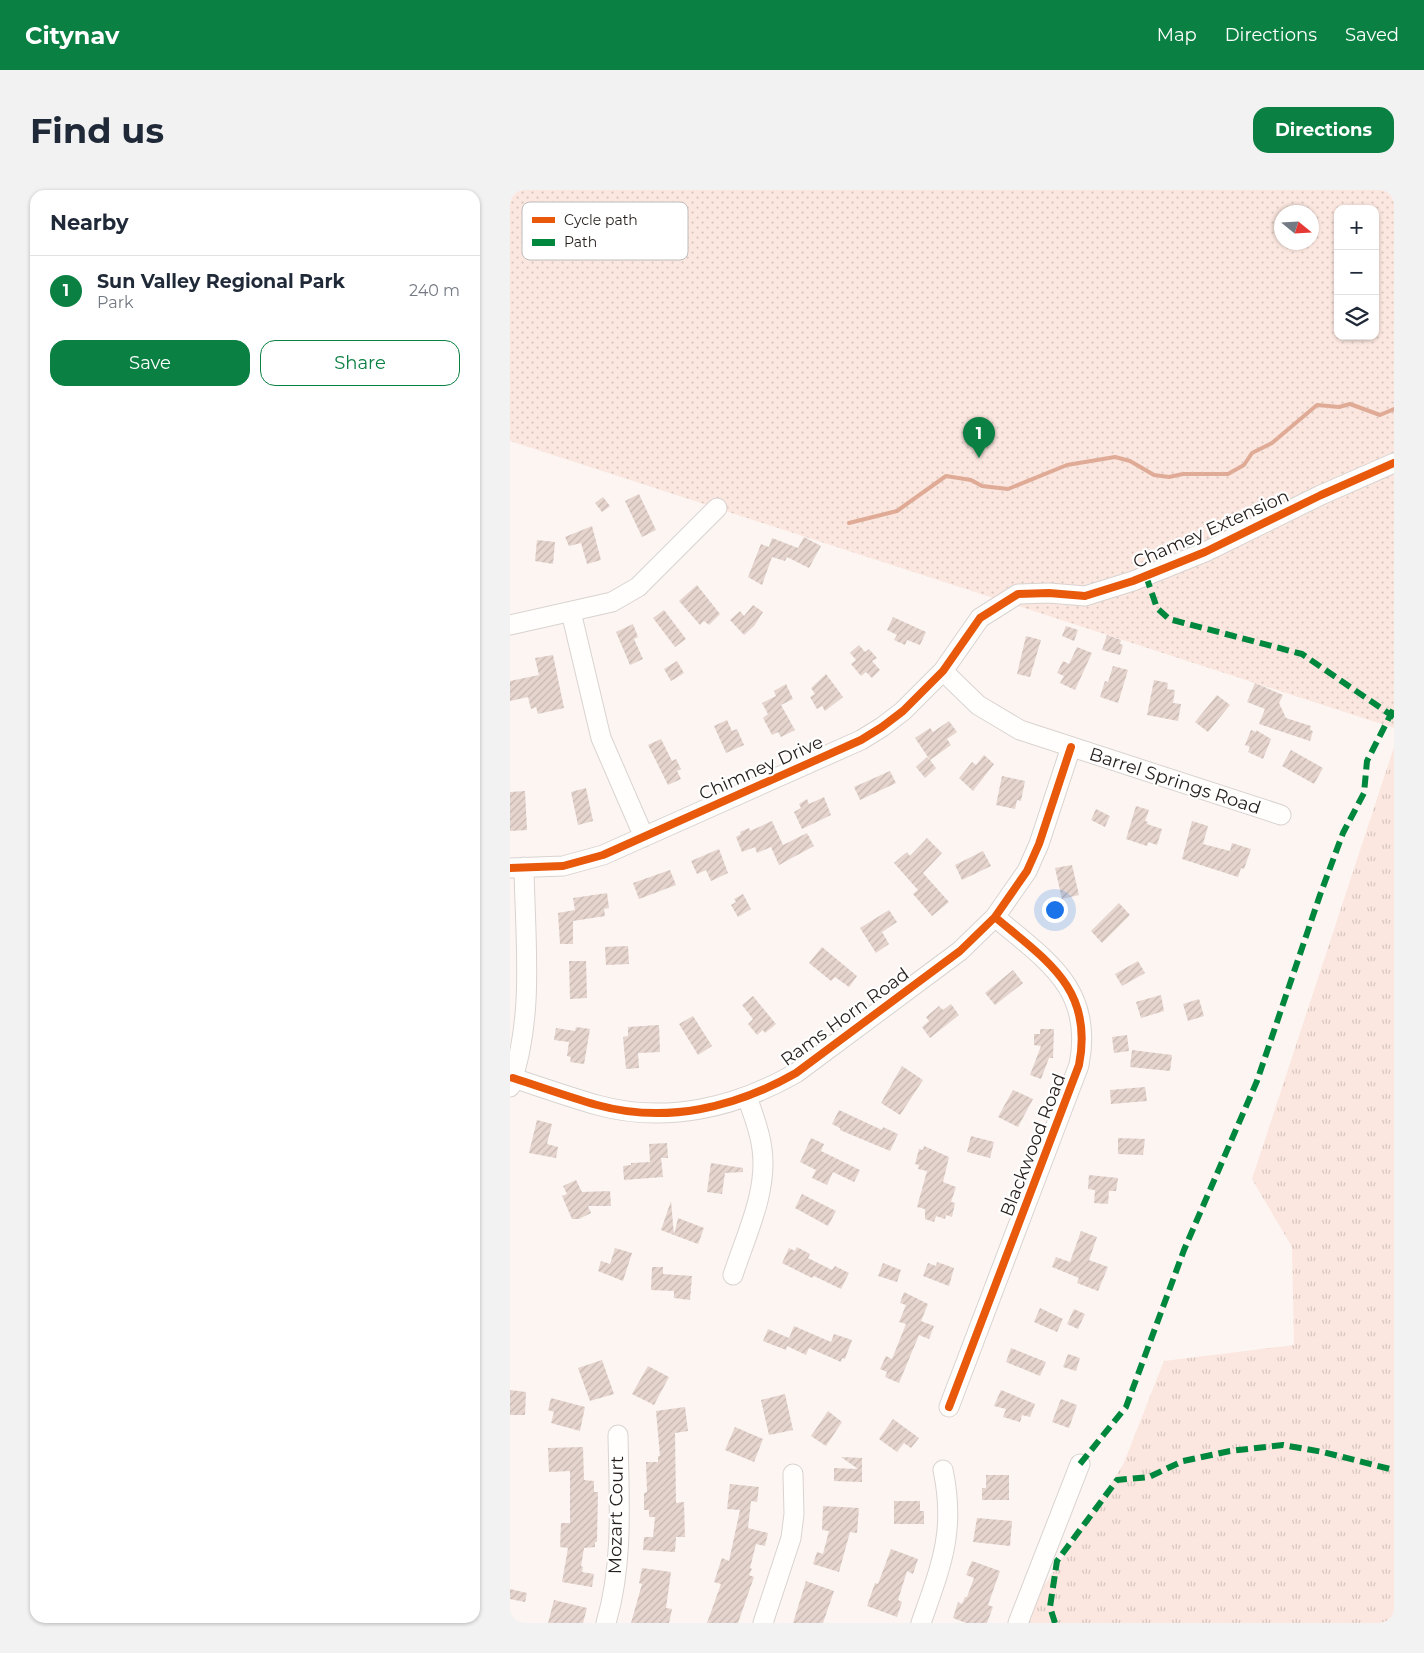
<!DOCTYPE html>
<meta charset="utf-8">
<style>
body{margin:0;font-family:Montserrat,sans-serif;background:#f2f2f3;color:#1f2937}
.controls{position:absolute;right:15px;top:15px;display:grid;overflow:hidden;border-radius:10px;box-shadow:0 1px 4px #0004}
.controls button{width:45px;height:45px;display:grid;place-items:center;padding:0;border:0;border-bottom:1px solid #e0e1e3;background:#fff;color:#1f2937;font:25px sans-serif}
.compass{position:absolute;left:764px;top:15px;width:45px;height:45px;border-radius:50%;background:#fff;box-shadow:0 1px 4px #0004;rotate:108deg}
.you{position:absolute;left:544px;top:719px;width:18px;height:18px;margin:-12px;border:4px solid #fff;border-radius:50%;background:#1a73e8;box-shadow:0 0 0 8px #1a73e833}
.badge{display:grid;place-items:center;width:32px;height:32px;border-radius:50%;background:#0b8043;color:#fff;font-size:16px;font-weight:700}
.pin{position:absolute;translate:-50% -41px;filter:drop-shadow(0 1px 2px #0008)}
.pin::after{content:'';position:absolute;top:26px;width:18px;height:15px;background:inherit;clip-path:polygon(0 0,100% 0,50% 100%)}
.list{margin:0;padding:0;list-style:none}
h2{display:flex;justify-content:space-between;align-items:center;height:65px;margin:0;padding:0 20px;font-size:21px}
h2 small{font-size:16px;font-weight:400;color:#747a83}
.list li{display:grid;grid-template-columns:32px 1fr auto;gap:15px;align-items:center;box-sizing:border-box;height:70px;padding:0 20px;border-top:1px solid #e0e1e3}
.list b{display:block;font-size:19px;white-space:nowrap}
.list p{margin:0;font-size:16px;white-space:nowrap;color:#747a83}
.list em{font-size:16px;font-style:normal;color:#747a83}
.actions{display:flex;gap:10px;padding:15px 20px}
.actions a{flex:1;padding:11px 0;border:1px solid #0b8043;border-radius:15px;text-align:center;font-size:18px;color:#0b8043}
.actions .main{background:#0b8043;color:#fff}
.icon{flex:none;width:28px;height:28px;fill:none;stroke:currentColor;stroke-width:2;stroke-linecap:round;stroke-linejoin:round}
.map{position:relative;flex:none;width:884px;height:1433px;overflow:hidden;border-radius:15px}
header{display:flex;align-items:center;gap:30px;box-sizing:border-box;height:70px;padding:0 25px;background:#0b8043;color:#fff}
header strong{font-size:24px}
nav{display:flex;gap:28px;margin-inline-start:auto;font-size:18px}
.intro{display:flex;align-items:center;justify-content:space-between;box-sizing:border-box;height:120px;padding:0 30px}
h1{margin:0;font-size:35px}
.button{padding:12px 22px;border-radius:15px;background:#0b8043;color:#fff;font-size:18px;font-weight:700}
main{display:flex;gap:30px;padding:0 30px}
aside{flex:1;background:#fff;border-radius:15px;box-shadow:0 1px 4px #0004}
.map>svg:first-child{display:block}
.grass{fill:url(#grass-tufts)}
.park{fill:url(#park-dots);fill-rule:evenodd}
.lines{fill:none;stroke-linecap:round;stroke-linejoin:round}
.stream{stroke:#e0ab96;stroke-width:4}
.building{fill:url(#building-hatch)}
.minor-casing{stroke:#d9d3d0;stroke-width:21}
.minor{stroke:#fffefd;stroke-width:19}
.quiet{stroke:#00873e;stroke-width:6;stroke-dasharray:12 6;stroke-linecap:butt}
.cycleway-casing{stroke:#fff;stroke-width:11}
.cycleway{stroke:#e8590c;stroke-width:8}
.labels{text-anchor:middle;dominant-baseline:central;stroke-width:4.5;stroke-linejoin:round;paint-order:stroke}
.street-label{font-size:18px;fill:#251e1b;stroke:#fff}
.key{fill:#fff;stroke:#bebcbb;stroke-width:1}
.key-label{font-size:14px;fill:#251e1b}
</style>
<header>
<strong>Citynav</strong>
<nav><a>Map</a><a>Directions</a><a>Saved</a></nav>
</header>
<div class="intro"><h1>Find us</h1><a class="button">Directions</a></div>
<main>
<aside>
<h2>Nearby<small></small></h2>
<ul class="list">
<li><span class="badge">1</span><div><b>Sun Valley Regional Park</b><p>Park</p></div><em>240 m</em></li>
</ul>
<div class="actions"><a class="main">Save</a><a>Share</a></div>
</aside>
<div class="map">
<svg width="884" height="1433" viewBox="0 0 884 1433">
<defs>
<pattern id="grass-tufts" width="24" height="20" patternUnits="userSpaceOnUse" patternTransform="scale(1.25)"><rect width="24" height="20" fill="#fbe7df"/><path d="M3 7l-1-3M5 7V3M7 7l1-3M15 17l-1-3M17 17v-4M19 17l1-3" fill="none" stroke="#d7c6bf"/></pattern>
<pattern id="park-dots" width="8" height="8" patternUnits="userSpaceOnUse" patternTransform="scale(1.25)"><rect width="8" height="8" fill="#fbe7df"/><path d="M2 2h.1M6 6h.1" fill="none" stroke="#d7c6bf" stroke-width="1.8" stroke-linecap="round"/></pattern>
<pattern id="building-hatch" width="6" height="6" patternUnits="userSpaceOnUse" patternTransform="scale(1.25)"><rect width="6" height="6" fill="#e6d5ce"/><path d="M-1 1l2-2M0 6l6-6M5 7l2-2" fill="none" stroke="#c5b6b0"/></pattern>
</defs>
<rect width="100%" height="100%" fill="#fcf5f2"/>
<path class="grass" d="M884 557V1433H510L613 1275 654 1171 784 1155 782 1057 742 989Z"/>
<path class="park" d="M0 0H884V538L0 251ZM828 19H865V146H828ZM772 22H802V52H772Z"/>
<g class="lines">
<path class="stream" d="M339 333 387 321 436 286 461 290 472 296 498 299 557 275 605 267 620 271 644 285 659 287 673 284H718L734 275 742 263 762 253 807 215 829 217 840 214 870 225 884 219"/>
</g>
<path class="building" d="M129 304 146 340 132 347 115 311Z
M93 307 100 316 92 322 85 313Z
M82 336 91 370 77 374 71 353 59 356 55 347Z
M294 347 311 356 299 378 277 367 275 371 262 367 252 395 238 387 251 354 259 357 262 348 288 358Z
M27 350 45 352 43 374 25 371Z
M187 395 210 424 199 435 194 431 190 435 169 411Z
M243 415 253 422 244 436 234 445 220 430 230 421 234 426Z
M154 420 176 449 165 457 143 428Z
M383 427 416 442 410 455 397 450 395 455 384 450 387 445 377 440Z
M123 434 128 447 124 449 133 469 120 475 106 442Z
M556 436 568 440 564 451 552 446Z
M597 445 611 450 610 454 613 455 610 465 592 460Z
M516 446 531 450 520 487 507 484Z
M349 455 355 462 359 459 367 468 362 471 370 480 362 488 356 482 351 486 341 474 346 470 340 463Z
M567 457 582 463 565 500 550 493 554 486 547 483 553 471 559 474Z
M43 465 54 518 28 524 26 517 21 519 18 507 0 511V491L29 485 25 468Z
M167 471 174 483 161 491 154 479Z
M603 476 618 480 608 513 590 507 595 491 598 492Z
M316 484 333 507 315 521 312 516 307 519 300 507 305 504 301 498Z
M644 490 658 493 657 499 665 500 663 513 671 514 668 531 637 525Z
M745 493 773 505 769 513 776 528 801 536 800 540 803 541 800 551 749 534 755 519 737 512Z
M276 494 283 509 271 515 285 540 271 547 268 542 262 545 253 528 258 524 252 513 266 506 264 501Z
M707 505 720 515 698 542 685 532Z
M217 530 222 541 227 539 234 555 216 563 204 536Z
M439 531 447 542 437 549 441 555 420 570 426 578 415 588 406 577 417 567 420 570 405 548 420 538 423 542Z
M741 540 746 542V540L761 549 753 569 738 562 740 557 735 555Z
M151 549 162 571 166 569 171 579 167 581 171 589 158 595 138 555Z
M781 560 813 578 804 594 772 576Z
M474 565 484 574 463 601 449 588 462 572 466 575Z
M380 581 386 593 350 610 344 597Z
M492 586 515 591 511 611 507 610 505 619 486 615Z
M76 598 83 631 68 635 61 602Z
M15 601 17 640 0 641V602Z
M314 607 321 625 292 639 284 622 291 618 289 614 297 609 299 614Z
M626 616 639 620 635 631 638 632 637 634 652 639 647 655 638 652 637 656 616 649Z
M586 619 600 626 595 637 581 630Z
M262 631 273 655 297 643 304 656 269 675 261 657 247 663 245 657 232 662 226 647 231 644 230 642 239 638 240 641Z
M682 631 698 636 693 654 720 661 722 653 741 659 734 679 731 678 728 687 672 669Z
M417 648 432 663 413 683 439 712 422 726 403 704 408 700 384 673 397 662 400 666Z
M209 659 218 683 201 691 196 680 187 684 181 671Z
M473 661 481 676 452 690 445 675Z
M562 675 569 705 552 709 545 678Z
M160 680 166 695 129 709 123 693Z
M97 703 99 718 94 719 95 726 63 731V754H50L48 723 65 720 63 708Z
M233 704 241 719 228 727 221 715 226 712 224 709Z
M609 713 620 725 592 753 581 741Z
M379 720 387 732 372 742 379 754 366 763 350 738Z
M118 756 119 774 96 775 95 757Z
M312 757 347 786 339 797 325 787 321 791 299 773Z
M59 771H76L77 808 60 809Z
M628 771 635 783 612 796 605 784Z
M503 780 513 793 485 815 475 803Z
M651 805 654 821 631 828 626 812Z
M243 806 266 834 255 843 253 840 247 845 238 834 243 829 232 815Z
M689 809 694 826 678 831 673 814Z
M441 814 449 825 420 848 412 837 419 831 416 827 429 816 433 820Z
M183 826 202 856 188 865 169 834Z
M149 835 150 862 128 863 129 878 116 879 113 847 118 846V837Z
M66 837 80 839 74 874 60 872 61 867 57 866 59 852 44 850 46 838 65 841Z
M530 839H544L543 868H539L531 889 520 885 531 856 524 855V844H530Z
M617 845 619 861 604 863 602 847Z
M622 860 662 865 660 881 620 877Z
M392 876 413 890 390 925 371 913Z
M635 897 637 911 601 914 600 900Z
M503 900 523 909 508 937 488 927Z
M329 920 372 940 373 937 388 944 380 961 330 940V938L322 934Z
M27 930 42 934 37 954 48 957 46 968 19 963Z
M461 946 484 952 480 968 457 962Z
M301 948 314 954 311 961 350 980 344 992 323 982 317 995 302 988 306 980 290 972Z
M608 948 635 949 633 965 608 964Z
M157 953 158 968H151L153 987 114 990 113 976 121 975V973L140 972 139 954Z
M414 956 439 967 433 992 446 997 441 1012 445 1013 442 1027 436 1025 435 1029 426 1026 424 1032 415 1029V1019L407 1017 417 981 408 979 409 975 405 974 409 959 413 960Z
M201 973 233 978V982L215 983 212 1004 197 1002Z
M579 985 608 988 606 1001H599L598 1014 584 1013 585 1000 578 999Z
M66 990 72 1002 100 1001 101 1016H78L81 1023 69 1029H62L52 1006 57 1004 53 996Z
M292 1004 326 1021 318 1036 285 1018Z
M161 1011 164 1045 151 1040Z
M168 1028 194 1038 188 1054 164 1045Z
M571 1041 587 1047 579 1070 598 1077 588 1101 567 1093 569 1088 542 1077 546 1067 560 1072Z
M287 1057 300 1064 298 1068 322 1080 325 1076 339 1083 331 1099 304 1086 302 1088 272 1073 279 1058 285 1061Z
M105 1058 122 1063 113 1091 88 1081 91 1071 100 1074Z
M427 1072 444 1078 439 1096 413 1086 418 1073 426 1076Z
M373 1073 391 1080 387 1092 368 1086Z
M142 1077H153V1084L182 1086 180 1110 164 1108V1101L141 1100Z
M394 1102 418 1114 411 1131 424 1136 419 1149 409 1145 389 1193 375 1187 377 1182 370 1179 376 1166 382 1169 396 1134 389 1132 396 1115 390 1113Z
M530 1118 553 1129 547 1142 524 1132Z
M564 1119 575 1124 568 1139 557 1134Z
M284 1136 321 1152 324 1144 342 1150 335 1169 332 1168 331 1172 299 1158 296 1165 277 1156 276 1160 253 1151 258 1139 279 1148Z
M501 1158 536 1172 530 1186 496 1172Z
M558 1164 570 1168 566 1181 553 1177Z
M92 1170 104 1204 80 1211 68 1178Z
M138 1176 159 1187 144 1215 122 1204Z
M0 1200 16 1202 15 1225H0Z
M491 1200 525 1214 520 1227 512 1225 510 1232 493 1227 496 1219 484 1216Z
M275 1204 283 1240 259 1245 251 1210Z
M41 1208 75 1217 70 1241 41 1233 44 1222 38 1220Z
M551 1209 567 1215 559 1238 542 1232Z
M175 1217 178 1241 165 1243 166 1313 174 1312 175 1347H166L165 1362 133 1360 134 1347H143L145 1327H139V1320H134V1303L137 1302 136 1272H148V1266H150L146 1221Z
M318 1221 332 1232 316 1256 301 1246Z
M383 1229 409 1248 401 1258 394 1253 387 1262 369 1249Z
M225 1237 253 1249 244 1272 215 1260Z
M73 1257 74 1290 84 1291V1302H88L87 1352H85V1357L74 1358 71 1376 73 1377 72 1382 84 1384 82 1397 52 1392 58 1358 50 1357 51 1333H60V1281L39 1282 38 1258Z
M331 1267 352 1268V1292L324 1291V1278L348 1279Z
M476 1285H499V1310H472V1298H476Z
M220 1294 249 1297 247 1312 241 1311 238 1338 258 1343 255 1356 246 1354 240 1378 242 1379 239 1385 244 1387 228 1433H197L211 1394 204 1392 212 1368 219 1371 230 1320 217 1319Z
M384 1311H410V1321H414V1334H384Z
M313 1316 349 1318 347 1343 340 1342 329 1382 303 1374 307 1362 313 1364 319 1341 312 1340Z
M467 1328 502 1331 500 1356 463 1352Z
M381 1359 408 1369 403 1384 397 1381 388 1410 392 1412 387 1427 357 1416 365 1393 368 1394Z
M462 1371 490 1381 478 1415 483 1417 477 1433H456L443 1428 448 1412 452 1414 455 1407H457L464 1388 456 1385Z
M132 1378 161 1382 156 1418 162 1419 159 1433H121L132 1394 129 1393Z
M296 1391 324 1401 313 1433H283Z
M0 1399 17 1403 15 1412 0 1409Z
M44 1410 77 1418 73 1433H38Z"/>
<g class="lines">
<g class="minor-casing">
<path id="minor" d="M61 422 91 548 134 647
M0 435 102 412 128 397 207 318
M433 481 468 515 510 540 771 625
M0 678 53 676 93 665 351 550 372 537 393 521 433 481 470 428 508 404 539 403 575 406 623 391 695 362 811 305 884 273
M3 888C31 897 59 907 87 915 156 934 225 918 286 883L450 761 485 727 517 681 529 654 561 557
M0 897C25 827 15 750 14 677
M223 1085C236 1045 258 1001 252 959 250 941 243 924 237 907
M439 1217 569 875C584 799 537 771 485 727
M96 1433C114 1372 109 1308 108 1245
M253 1433 281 1348 284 1324 283 1284
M411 1433C431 1376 446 1341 433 1280
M508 1433 570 1274"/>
</g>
<use href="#minor" class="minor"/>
<path class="quiet" d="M636 386 647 418 659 429 792 464 884 527
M570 1274 616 1217 674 1060 747 891 810 705 833 643 854 603 857 571 884 518
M545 1433 540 1417 547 1371 607 1290 639 1287 673 1271 720 1261 773 1255 813 1262 884 1280"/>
<g class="cycleway-casing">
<path id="cycleway" d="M0 678 53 676 93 665 351 550 372 537 393 521 433 481 470 428 508 404 539 403 575 406 623 391 695 362 811 305 884 273
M3 888C31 897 59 907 87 915 156 934 225 918 286 883L450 761 485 727 517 681 529 654 561 557
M439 1217 569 875C584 799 537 771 485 727"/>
</g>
<use href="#cycleway" class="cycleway"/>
</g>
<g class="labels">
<g class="street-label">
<text transform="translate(701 339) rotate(-24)">Chamey Extension</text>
<text transform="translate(251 578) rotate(-24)">Chimney Drive</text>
<text transform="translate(665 591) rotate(18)">Barrel Springs Road</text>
<text transform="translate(335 827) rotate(-36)">Rams Horn Road</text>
<text transform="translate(523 955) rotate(-69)">Blackwood Road</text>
<text transform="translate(106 1325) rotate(-89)">Mozart Court</text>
</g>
</g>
<rect x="12" y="12" width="166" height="58" rx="8" class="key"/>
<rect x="22" y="27" width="23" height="6" fill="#e8590c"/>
<rect x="22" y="49" width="23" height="7" fill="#00873e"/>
<g class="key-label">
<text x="54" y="35">Cycle path</text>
<text x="54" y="57">Path</text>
</g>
</svg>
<div class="controls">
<button>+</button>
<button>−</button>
<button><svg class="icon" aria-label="layers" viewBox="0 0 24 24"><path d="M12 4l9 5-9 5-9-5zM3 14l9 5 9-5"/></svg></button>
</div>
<svg class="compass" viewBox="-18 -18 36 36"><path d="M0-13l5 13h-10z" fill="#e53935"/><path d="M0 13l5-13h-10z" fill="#747a83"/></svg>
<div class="you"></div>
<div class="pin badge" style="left:469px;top:268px">1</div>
</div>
</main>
